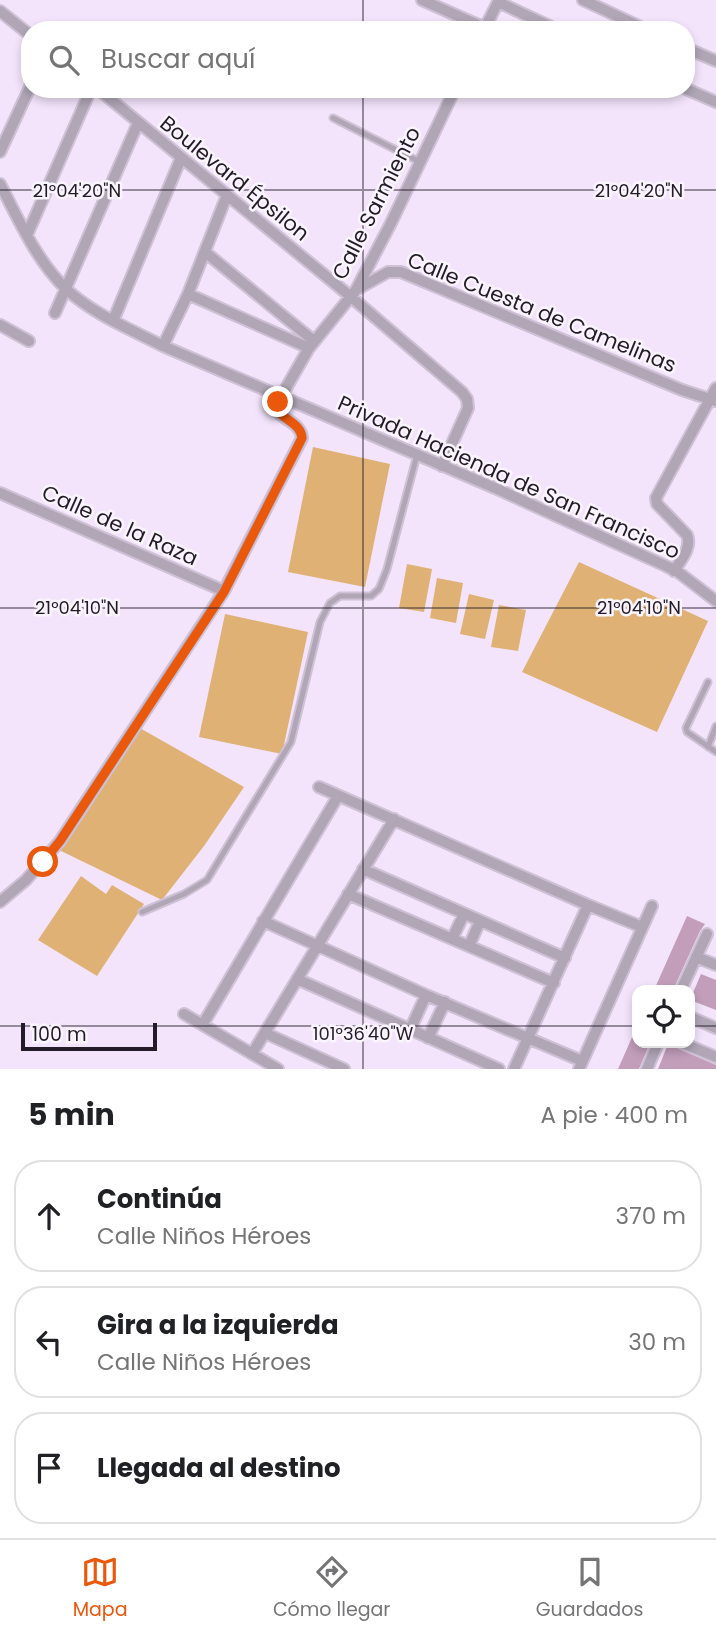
<!DOCTYPE html>
<html lang="es">
<meta charset="utf-8">
<style>
body{margin:0;font-family:Poppins,sans-serif;background:#f6f6f6;color:#202124}
.controls{position:absolute;right:21px;bottom:21px;display:grid;overflow:hidden;border-radius:14px;box-shadow:0 4px 10px #0003}
.controls button{width:63px;height:63px;display:grid;place-items:center;padding:0;border:0;border-bottom:2px solid #e0e0e0;background:#fff;color:#202124;font:35px sans-serif}
.scale{position:absolute;left:21px;bottom:18px;width:136px;box-sizing:border-box;padding-left:7px;border:4px solid #241b28;border-top:0;font-size:19px;line-height:24px;white-space:nowrap;color:#241b28;-webkit-text-stroke:5px #faf5fd;paint-order:stroke}
.stop{position:absolute;width:21px;height:21px;margin:-16px;border:5px solid #ea580c;border-radius:50%;background:#fff}
.stop.end{background:#ea580c;border-color:#fff;box-shadow:0 2px 7px #0008}
.list{margin:0;padding:0;list-style:none}
h2{display:flex;justify-content:space-between;align-items:center;height:91px;margin:0;padding:0 28px;font-size:30px}
h2 small{font-size:23px;font-weight:400;color:#757577}
.list li{display:grid;grid-template-columns:46px 1fr auto;gap:21px;align-items:center;box-sizing:border-box;height:112px;margin:0 14px 14px;padding:0 14px;border:2px solid #e0e0e0;border-radius:28px}
.list b{display:block;font-size:26px;white-space:nowrap}
.list p{margin:0;font-size:23px;white-space:nowrap;color:#757577}
.list em{font-size:23px;font-style:normal;color:#757577}
.icon{flex:none;width:38px;height:38px;fill:none;stroke:currentColor;stroke-width:2;stroke-linecap:round;stroke-linejoin:round}
.map{position:relative;flex:none;width:716px;height:1069px;overflow:hidden}
.search{position:absolute;background:#fff;box-shadow:0 4px 10px #0003;left:21px;right:21px;top:21px;height:77px;display:flex;align-items:center;gap:18px;box-sizing:border-box;padding:0 24px;border-radius:28px;color:#757577;font-size:26px}
.sheet{height:469px;background:#fff}
nav{display:flex;justify-content:space-around;align-items:center;box-sizing:border-box;height:98px;border-top:2px solid #e0e0e0;background:#fff;font-size:19px;color:#757577}
nav a{display:grid;justify-items:center;gap:4px}
nav .on{color:#ea580c}
.map>svg:first-child{display:block}
.green{fill:#dfb174}
.building{fill:#c29ebb}
.lines{fill:none;stroke-linecap:round;stroke-linejoin:round}
.service-casing{stroke:#cec0d5;stroke-width:9}
.minor-casing{stroke:#cec0d5;stroke-width:14}
.service{stroke:#b0a6b6;stroke-width:5}
.minor{stroke:#b0a6b6;stroke-width:10}
.route{stroke:#ea580c;stroke-width:9}
.ticks{fill:none;stroke:#241b28;stroke-width:2;stroke-opacity:0.45}
.labels{text-anchor:middle;dominant-baseline:central;stroke-width:5;stroke-linejoin:round;paint-order:stroke}
.street-label{font-size:21px;fill:#241b28;stroke:#faf5fd}
.ticks-label{font-size:18px;text-anchor:middle;fill:#241b28;stroke:#faf5fd;stroke-width:5;stroke-linejoin:round;paint-order:stroke}
</style>
<div class="map">
<svg width="716" height="1069" viewBox="0 0 716 1069">
<rect width="100%" height="100%" fill="#f3e4fb"/>
<path class="green" d="M313 447 390 464 365 587 288 572Z
M579 562 708 621 657 732 522 672Z
M407 564 432 569 424 612 399 608Z
M437 578 463 583 456 623 430 618Z
M469 594 494 600 485 639 460 634Z
M499 605 526 610 518 651 491 647Z
M225 614 308 632 282 754 199 737Z
M138 727 244 787 204 846 162 900 59 850Z
M81 876 106 894 112 885 144 904 97 976 38 940Z"/>
<path class="building" d="M687 916 705 924 700 931 673 990H654Z
M701 974 716 980V1010L690 1000Z
M637 1026V1043H650L639 1069H618Z
M668 1044 716 1065V1069H658Z"/>
<g class="lines">
<g class="service-casing">
<path id="service" d="M333 118 420 162
M708 682 686 728 687 732 716 752
M708 747 716 726
M142 912 184 894 207 880 291 742 320 622 330 603 340 596H371L379 589 387 569 417 455"/>
</g>
<g class="minor-casing">
<path id="minor" d="M422 0 485 28
M583 0 647 30
M498 2 558 30
M0 11 30 35
M484 30 499 0
M686 48 716 61
M98 89 350 296 462 392 467 399 468 408 442 466
M686 89 716 102
M0 152 30 87
M0 184C19 220 36 260 66 289 93 314 130 329 163 346L495 488 666 566 678 572 716 601
M27 235 91 89
M205 252 314 341
M356 290 388 272H401L682 390 716 401
M188 294 309 348
M55 313 138 123
M113 321 181 158
M0 325 29 341
M163 346 188 294 227 195
M0 493 224 591
M674 571C681 560 692 548 687 535L657 504 656 498 716 388
M319 787 588 905 642 927
M363 869 565 958
M348 894 554 983
M0 902 26 880 60 841 224 591 302 438C301 424 286 421 278 412L277 407 278 402 309 348 356 290 391 223 455 89
M263 921 426 995 582 1061
M452 939 464 914
M469 946 480 921
M696 957 716 965
M297 979 499 1069
M681 990 707 934
M184 1014 278 1069
M690 1017 716 1028
M203 1024 338 796
M410 1030 426 995
M265 1033 344 1069
M428 1038 445 1002
M682 1043 716 1057
M252 1054 394 819
M514 1069 588 905
M579 1069 652 906
M647 1069 658 1043"/>
</g>
<use href="#service" class="service"/>
<use href="#minor" class="minor"/>
</g>
<g class="lines">
<path class="route" d="M43 862 60 841 224 592 302 438C301 424 286 421 278 411L277 407 278 402"/>
</g>
<path class="ticks" d="M363 0V30M363 89V1069M0 190H716M0 608H716M0 1026H637M690 1026H716"/>
<g class="labels">
<g class="street-label">
<text transform="translate(235 178) rotate(39)">Boulevard Épsilon</text>
<text transform="translate(376 203) rotate(-63)">Calle Sarmiento</text>
<text transform="translate(542 312) rotate(22)">Calle Cuesta de Camelinas</text>
<text transform="translate(509 477) rotate(24)">Privada Hacienda de San Francisco</text>
<text transform="translate(120 525) rotate(24)">Calle de la Raza</text>
</g>
</g>
<g class="ticks-label">
<text x="77" y="197">21°04'20"N</text>
<text x="639" y="197">21°04'20"N</text>
<text x="77" y="614">21°04'10"N</text>
<text x="639" y="614">21°04'10"N</text>
<text x="363" y="1040">101°36'40"W</text>
</g>
</svg>
<div class="controls">
<button><svg class="icon" aria-label="locate" viewBox="0 0 24 24"><circle cx="12" cy="12" r="6"/><path d="M12 2v4M12 18v4M2 12h4M18 12h4"/></svg></button>
</div>
<div class="scale">100 m</div>
<div class="stop" style="left:43px;top:862px"></div>
<div class="stop end" style="left:278px;top:402px"></div>
<div class="search"><svg class="icon" aria-label="search" viewBox="0 0 24 24"><circle cx="10" cy="10" r="6"/><path d="M15 15l6 6"/></svg>Buscar aquí</div>
</div>
<section class="sheet">
<h2>5 min<small>A pie · 400 m</small></h2>
<ul class="list">
<li><svg class="icon" aria-label="ahead" viewBox="0 0 24 24"><path d="M12 20V5M6 11l6-6 6 6"/></svg><div><b>Continúa</b><p>Calle Niños Héroes</p></div><em>370 m</em></li>
<li><svg class="icon" aria-label="left" viewBox="0 0 24 24"><path d="M17 20v-9H6M10 6l-5 5 5 5"/></svg><div><b>Gira a la izquierda</b><p>Calle Niños Héroes</p></div><em>30 m</em></li>
<li><svg class="icon" aria-label="arrive" viewBox="0 0 24 24"><path d="M6 21V4h12l-3 4 3 4H6"/></svg><div><b>Llegada al destino</b></div></li>
</ul>
</section>
<nav>
<a class="on"><svg class="icon" aria-label="map" viewBox="0 0 24 24"><path d="M3 6l6-2 6 2 6-2v14l-6 2-6-2-6 2zM9 4v14M15 6v14"/></svg>Mapa</a>
<a><svg class="icon" aria-label="directions" viewBox="0 0 24 24"><path d="M12 3l9 9-9 9-9-9zM9 14v-3h6M13 9l2 2-2 2"/></svg>Cómo llegar</a>
<a><svg class="icon" aria-label="saved" viewBox="0 0 24 24"><path d="M7 4h10v16l-5-4-5 4z"/></svg>Guardados</a>
</nav>
